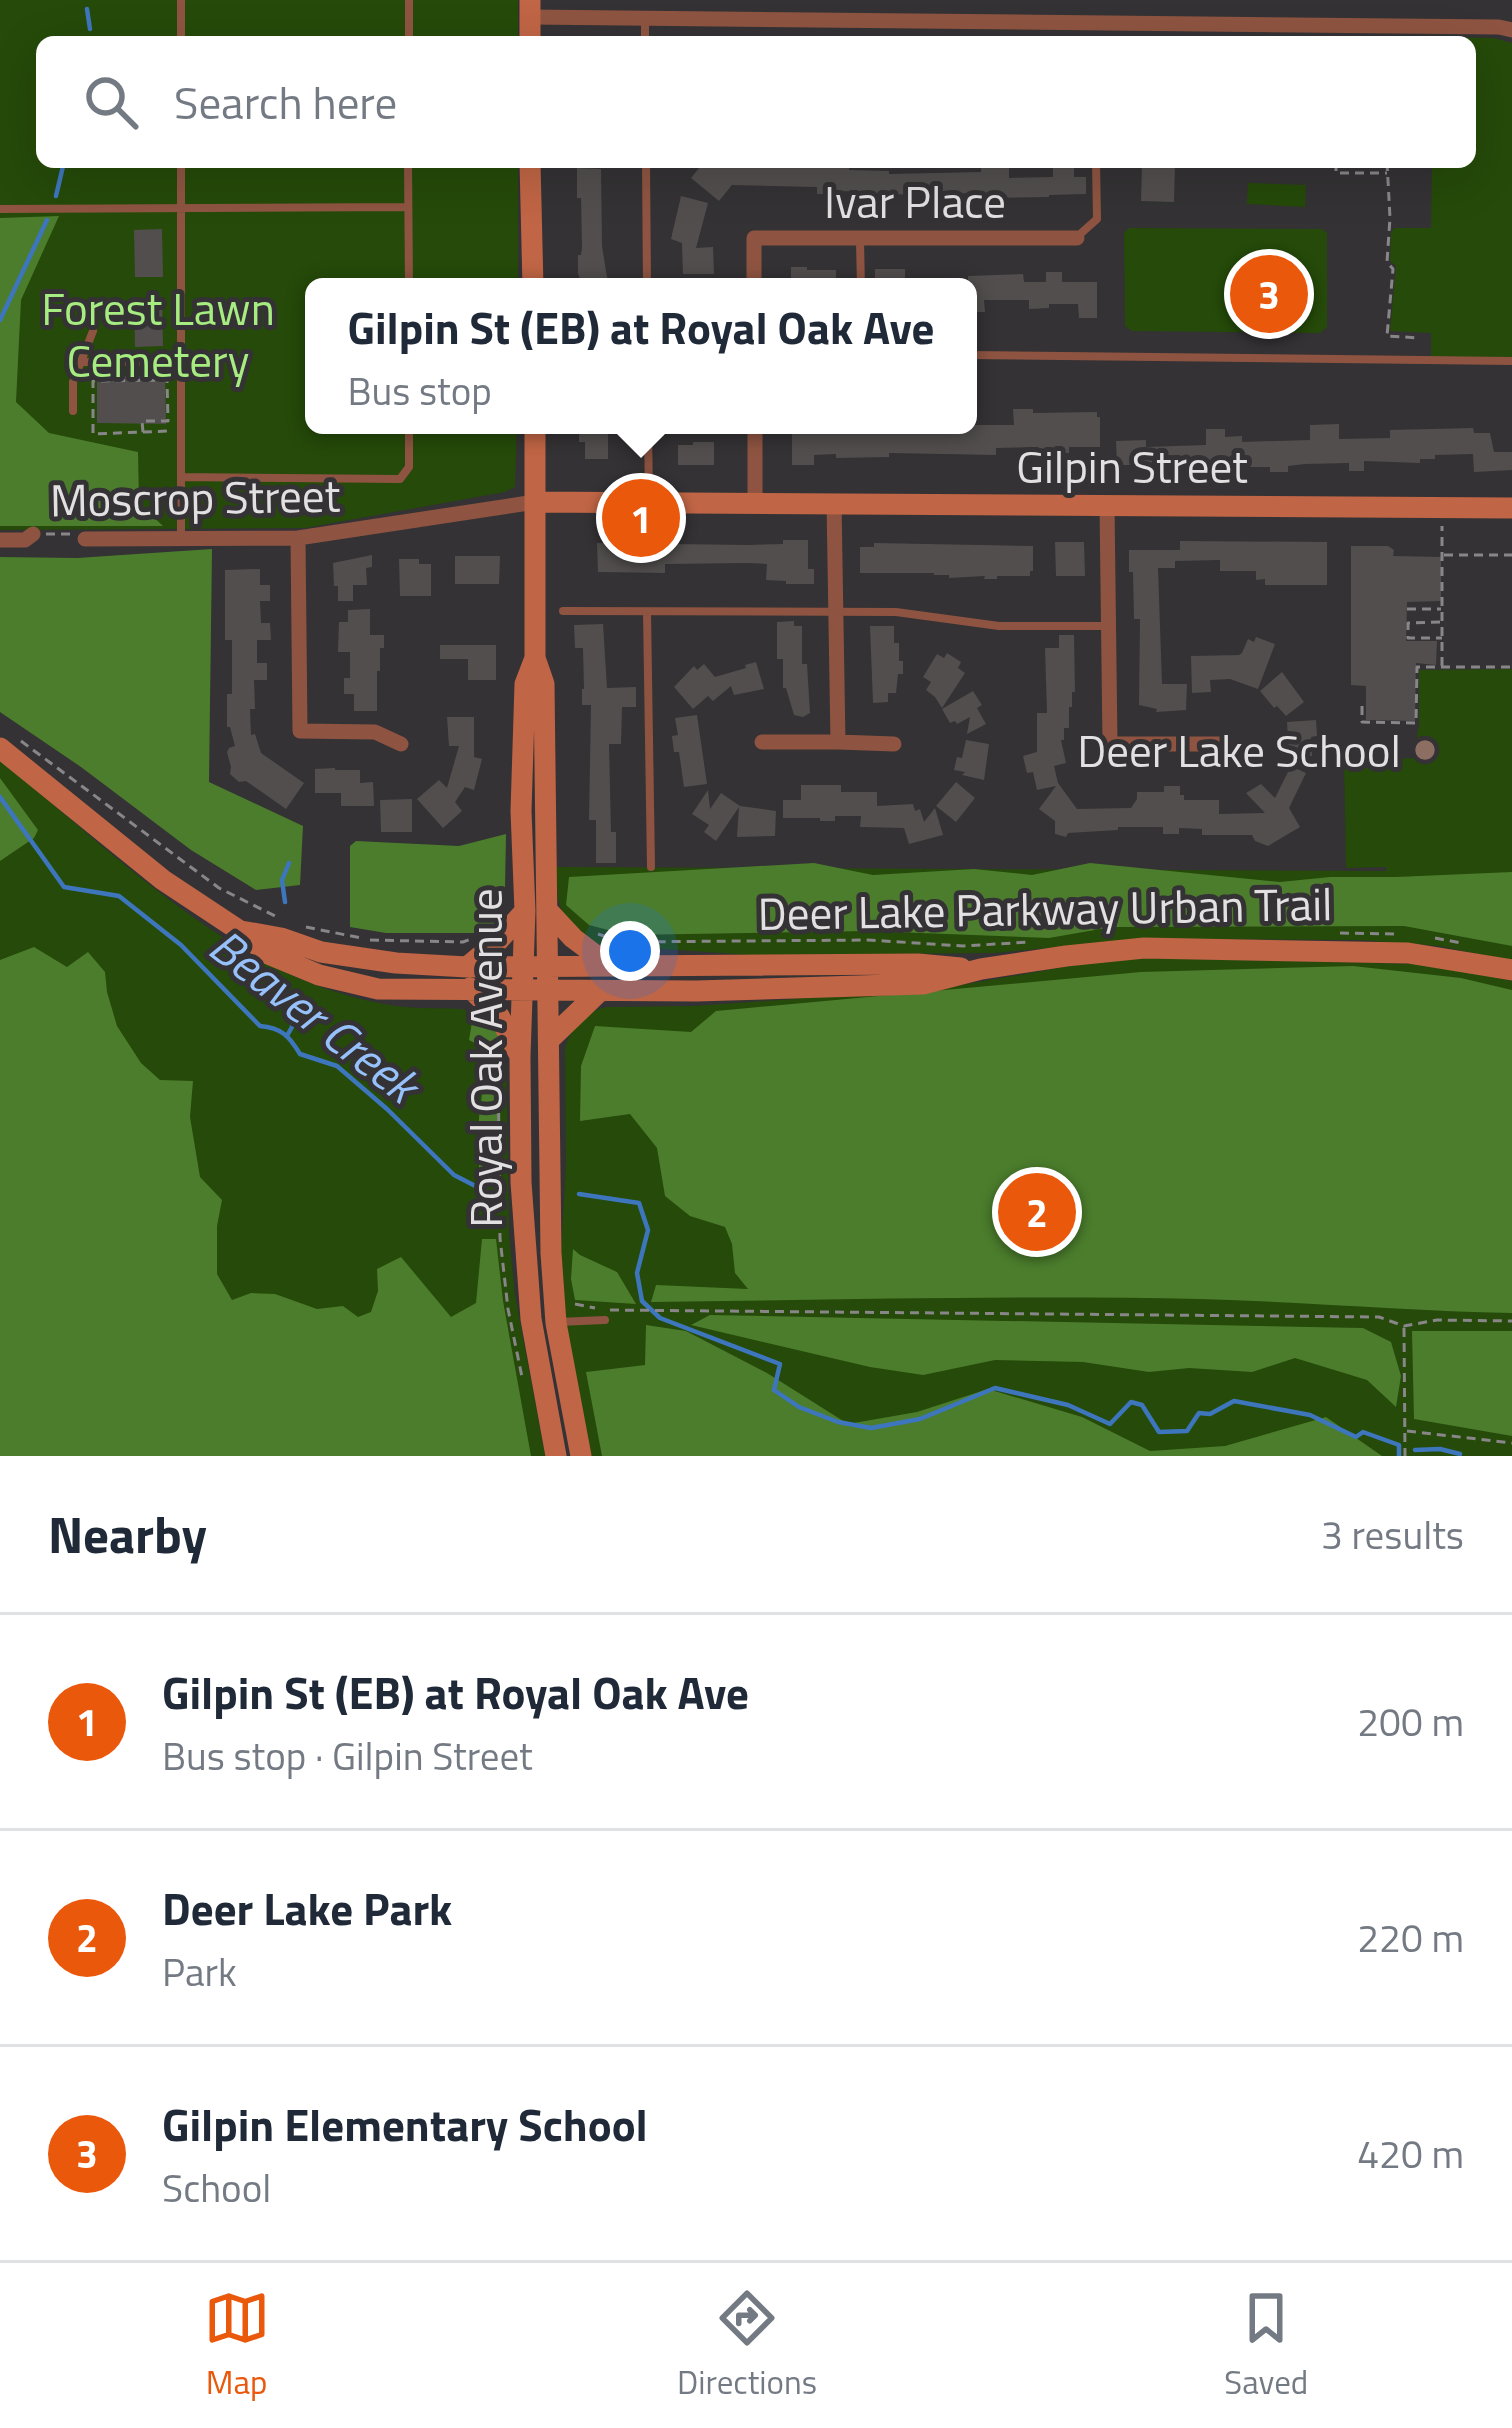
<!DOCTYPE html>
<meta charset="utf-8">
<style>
body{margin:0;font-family:"Titillium Web",sans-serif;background:#f2f2f3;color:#1f2937}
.you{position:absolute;left:630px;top:951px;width:42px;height:42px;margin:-30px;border:9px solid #fff;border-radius:50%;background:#1a73e8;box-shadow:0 0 0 18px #1a73e833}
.badge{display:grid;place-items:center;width:78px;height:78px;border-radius:50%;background:#ea580c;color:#fff;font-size:39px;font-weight:700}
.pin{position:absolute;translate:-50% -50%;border:6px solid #fff;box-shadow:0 3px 12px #0006}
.popup{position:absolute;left:305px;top:278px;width:672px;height:156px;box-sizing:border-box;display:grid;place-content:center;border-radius:18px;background:#fff;filter:drop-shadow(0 3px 9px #0005);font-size:39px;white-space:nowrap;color:#747a83}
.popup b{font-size:45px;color:#1f2937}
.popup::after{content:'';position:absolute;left:50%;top:100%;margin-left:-24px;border:24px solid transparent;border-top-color:#fff}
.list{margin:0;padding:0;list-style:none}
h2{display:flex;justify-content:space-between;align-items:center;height:156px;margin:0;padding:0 48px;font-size:51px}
h2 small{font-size:39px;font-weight:400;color:#747a83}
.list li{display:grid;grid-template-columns:78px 1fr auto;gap:36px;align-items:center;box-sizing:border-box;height:216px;padding:0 48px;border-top:3px solid #e0e1e3}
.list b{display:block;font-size:45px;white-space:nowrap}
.list p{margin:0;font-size:39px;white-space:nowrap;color:#747a83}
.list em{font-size:39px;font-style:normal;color:#747a83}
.icon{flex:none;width:66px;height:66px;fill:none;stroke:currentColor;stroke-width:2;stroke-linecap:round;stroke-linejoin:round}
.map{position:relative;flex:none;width:1512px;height:1456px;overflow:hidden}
.search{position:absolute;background:#fff;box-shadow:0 12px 48px #0002;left:36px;right:36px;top:36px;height:132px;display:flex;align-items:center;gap:30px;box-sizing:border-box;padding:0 42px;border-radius:18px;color:#747a83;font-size:45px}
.sheet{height:804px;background:#fff}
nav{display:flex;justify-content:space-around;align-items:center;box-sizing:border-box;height:168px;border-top:3px solid #e0e1e3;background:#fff;font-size:33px;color:#747a83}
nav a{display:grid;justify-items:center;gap:6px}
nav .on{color:#ea580c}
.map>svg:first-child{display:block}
.green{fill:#254a09}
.forest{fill:#4b7d2c}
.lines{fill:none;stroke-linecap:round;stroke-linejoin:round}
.stream{stroke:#3e76bd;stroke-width:4.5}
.building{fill:#524e4e}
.path{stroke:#888688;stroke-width:3;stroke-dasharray:9 6;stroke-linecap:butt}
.lane{stroke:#8e5441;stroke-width:8}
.street{stroke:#8e5441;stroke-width:15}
.secondary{stroke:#c06545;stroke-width:21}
.education-dot{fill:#8d6e63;stroke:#343234;stroke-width:4.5}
.labels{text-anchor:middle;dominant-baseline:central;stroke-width:10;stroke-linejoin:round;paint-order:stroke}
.street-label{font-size:45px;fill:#e2e0e1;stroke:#343234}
.park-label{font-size:45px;fill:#a7ec81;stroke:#343234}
.poi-label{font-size:45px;fill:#e2e0e1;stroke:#343234;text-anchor:end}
.water-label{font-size:48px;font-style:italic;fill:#96c1fa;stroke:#343234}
</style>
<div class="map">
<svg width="1512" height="1456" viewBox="0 0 1512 1456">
<rect width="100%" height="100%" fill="#343234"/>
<path class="green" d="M0 0H518V42H42V162H518V287H314V425H517L515 487 505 492 305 528 0 530Z
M1433 37 1494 38 1512 43V361L1431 360V333L1390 331 1396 266 1390 261 1391 232 1395 228H1431L1432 162H1470V42H1432Z
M1248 183 1306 185 1305 207 1247 204Z
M1129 228 1322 229 1327 233V327L1320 333 1132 331 1125 326 1124 233Z
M1512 669V961L1439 946 1359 940 1140 939 995 953 750 955 663 949H615L592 942 562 912 558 899 556 867 1386 871V867L1346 868 1344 760 1413 758 1419 725V670Z
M0 760C94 837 208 948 324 988 350 997 377 1004 405 1007 432 1010 461 1005 487 1015L506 1047 509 1233 515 1295 545 1456H0Z
M1145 958 1415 964 1449 967 1512 981V1456H590L569 1346 560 1271 566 1163 565 1049C570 1027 585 1010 608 1007L693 1006 920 990 961 985 1087 963Z"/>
<path class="forest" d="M59 216 21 300 16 402 49 433 138 452 139 503 163 526H0V218Z
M212 549 209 782 303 826 300 885 256 890 191 850 81 767 0 712V557L77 558Z
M0 778 38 830 34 838 0 861Z
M506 834 505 889 495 925 479 933H386L350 927V846L356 841 459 846Z
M814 863 873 875 974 869 1032 875 1090 863 1280 882 1330 877H1396L1512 872V946L1404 926 1112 927 1049 938 868 931 627 935 589 925 566 905 569 877Z
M34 947 67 967 88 952 105 972 107 992 117 1026 141 1063 160 1080 193 1081 190 1117 200 1177 222 1200 217 1226V1274L232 1300 251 1293 275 1294 317 1309 343 1306 358 1317 371 1312 378 1291 377 1269 401 1257 451 1317 476 1303 482 1239H496L503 1301 531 1456H0V960Z
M1353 966 1461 978 1512 990V1313C1408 1311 1305 1302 1201 1299 1018 1295 834 1300 651 1302L656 1285 748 1289 735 1273 732 1244 725 1227 690 1216 665 1196 657 1148 630 1114 580 1121 581 1066 595 1026 691 1032 716 1011 1141 972Z
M472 1022H492L501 1043 498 1079V1174L479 1176V1118L486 1062 484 1048 469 1040Z
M573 1249 580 1255 617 1272 636 1304 575 1300 571 1279Z
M710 1315 1363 1328 1391 1342 1401 1376 1396 1407 1367 1380 1295 1358 1252 1372 1189 1368 1149 1372 1083 1362 995 1360 923 1375 870 1367 691 1325Z
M646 1325 686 1331 767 1373 848 1424 917 1412 988 1389 1082 1417 1150 1451 1225 1446 1326 1417 1382 1456H602L586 1372 645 1365Z
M1412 1331H1512V1436L1414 1419Z"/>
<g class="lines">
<path class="stream" d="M87 9 90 29
M56 196 64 162
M0 320 47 220
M0 797 64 887 119 896 181 945 260 1026C282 1028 289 1036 300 1054L337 1066 387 1109 454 1175 489 1193
M285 902 282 880 289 863
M286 996 288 1012 292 1016V1027L288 1034
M579 1194 639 1203 648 1230 637 1273 642 1301 660 1318 780 1364 774 1390 799 1407 838 1422 871 1428 920 1419 995 1388 1068 1405 1110 1424 1131 1402 1142 1405 1159 1432 1187 1431 1199 1413 1210 1414 1234 1401 1310 1415 1356 1437 1363 1432 1399 1445V1456
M1415 1450 1440 1449 1460 1454"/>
</g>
<path class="building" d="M704 162H849V170L889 171V174L981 172V166L1009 165V178L1053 177V168L1074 167V177H1086V194L1049 195V197L982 198V193L866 195 867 192 840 191V194H817V187L732 185 719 201 691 178Z
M1142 165H1175L1174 202 1141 201Z
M577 168 601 169 602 246 608 283 580 280 578 273V255H581L582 247 581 198H577Z
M681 196 708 203 696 248 713 247 714 274H683L682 243 671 239Z
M162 229 163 277H135L134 230Z
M791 267H807V270H836V287H802V282H791Z
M875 269H905V287H875Z
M1046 272H1062V282H1097V318H1079L1078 304H1049V308L1029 309V300H984L985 312H968V276L1023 274 1024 282H1046Z
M134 299H162L163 346 135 347Z
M97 376H165L166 424 97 423Z
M1013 409H1033V413L1097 412V417H1100V447H1069V453H1038V447L996 448V455L889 453V457L836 458V454L814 455V465H792V425H1014Z
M1339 424V439L1390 438V430L1473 428 1474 433H1490L1494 452H1512V470L1474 472 1473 454 1435 455V459H1420V463L1364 461V471H1349V463L1305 464 1288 466V472H1270V467H1230V465H1117L1116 441 1146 440V447L1206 445V429H1225V437L1242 436V442L1310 440V425Z
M579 430H608V459H585V442H579Z
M693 442H714V465H678V445H693Z
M783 540H808V569H814V584H786V581L766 580 767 564 748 563 665 564V573L598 572 597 543 748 545 783 544Z
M1180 541 1327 542V585H1265V579L1256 580V571H1220V560L1175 561V568H1158L1162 684H1187L1186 710 1156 712 1157 709 1139 705 1140 619H1134L1133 572H1129V550H1180Z
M1055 542H1084L1085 576H1056Z
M874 543 1033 546V571H1030V576H997V579H984L985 576 949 578V575H934V573H860V547H874Z
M1351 546H1388L1394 550 1393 556 1441 557V601L1407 602 1406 641H1437L1436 665 1416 663 1415 721 1366 720V686L1351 685Z
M372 555V567L366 568 367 585H353V601H338V586H334L333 563Z
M455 556H500L499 584H455Z
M399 559H419V564H431V596H400Z
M260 569V585H270V601H260L261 623H270L271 640H257V663H267V680H254L255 709H250L251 735 255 734 261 753 304 783 286 809 246 781 239 782 230 774 231 767 227 752 229 748 235 746 230 727H227V694H232V640H225V570Z
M370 609V635H384V648H380V671H377V711H354V694H344V678H350V652H338L339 622H348V610Z
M794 621V626H802V664H807L810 713 803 717 794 715 786 688H783V659H777V622Z
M603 624 607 688 636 687V707H622L621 744H609L611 832H616V863H596V820H589L591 705H582V689H584L583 648H575L574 625Z
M870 626H894V643H899V661H903V674H898L896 693H888V702L873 703Z
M1059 635H1074L1075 692H1072V707H1069V728H1064V740H1061L1066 763 1054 766 1058 783 1077 809 1131 808 1137 799V792H1164V786H1180V795H1184V800H1219V814L1265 813 1246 793 1261 784 1275 798 1291 766 1306 773 1289 808 1300 827 1268 846 1255 841 1252 835H1202V829L1179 828V834H1163V827H1118V830L1068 833 1066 837 1055 834V821L1039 809 1056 786 1037 790 1033 772 1027 773 1023 756 1037 752V713H1047L1045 648H1059Z
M1256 637 1275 644 1258 689 1230 679 1210 680 1211 692 1192 693 1191 656 1239 655 1242 653 1248 639 1254 642Z
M440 645H496V680H468V659H440Z
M947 653 961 662 958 668 965 673 942 708 935 697 926 690 931 682 923 677 937 654 944 658Z
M756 662 764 689 734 695 731 686 713 701 708 696 693 709 674 687 694 666 697 670 704 664 715 677 746 668 745 665Z
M1282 672 1304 702 1286 716 1277 706 1274 708 1260 691Z
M973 691 982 705 977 708 986 724 967 734 970 717 957 724 955 721 950 723 942 709Z
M697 715 707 784 684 787 679 752H674L672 736 678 735 675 718Z
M447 717H474V757L482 759 474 790 465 787 455 802 462 811 443 828 417 799 439 780 447 788 459 746H449Z
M1316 720 1317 736 1311 737 1312 756 1289 757 1287 722Z
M966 740 989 744 984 780 962 775 965 772 954 770 957 757 962 758Z
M335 768V770H360V783L373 782 374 806H341V793H315V769Z
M956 782 975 798 956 822 936 806Z
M801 785H841V792H877V806L913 804 915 811 920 809 924 822 935 808 943 835 909 844 904 828 860 827 861 816H835V821H820V818H783V800H801Z
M708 790 710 809 721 793 740 806 776 811 775 836 737 837 739 807 716 841 704 832 709 825 692 814Z
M412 799V832H381L380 800Z"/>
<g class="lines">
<path class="path" d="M1157 162V165
M1336 162V173H1387
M1387 162 1390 218 1387 262 1393 269 1387 336 1420 338
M143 432 142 421H168L167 380 93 381V434L168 431
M46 534H73
M1444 555H1512V552
M1407 609H1441
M1440 622 1408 623V638H1442
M1442 666V526
M1362 706V722L1416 723 1417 667H1512
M21 741 219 888 279 918
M306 927 361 938
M1340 933 1396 934
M598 934 621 942 868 940 963 946 1031 942
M1435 938 1461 943
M370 940 463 942 474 938
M498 1053 500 1238 508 1309 522 1377
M575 1304 595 1308
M610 1310 1379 1317 1404 1326 1437 1320 1512 1321
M1404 1328 1405 1456
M1407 1431 1512 1443"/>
<path class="lane" d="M181 0V42
M409 42V0
M645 42V20
M408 162 409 287
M646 162 647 287
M0 209 408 207
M1078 236 1097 219 1096 162
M860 241 861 287
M968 355 1512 361
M81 362H181
M73 411V382L93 331
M648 425 649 501
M181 477 400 479 409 467V425
M181 538V162
M563 611 896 612 999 626H1107
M647 612 651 867
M558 1322 605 1320"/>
<path class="street" d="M530 17 1499 27 1512 30
M754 287V238H1077
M755 425V502
M1107 505 1110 744H1224
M298 538 300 731 375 732 401 744
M85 539 298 538 535 502
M0 540H25L33 534
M762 742H838L834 503
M838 742 894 744"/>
<path class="secondary" d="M530 0V42
M530 162 533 287
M535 425V658L544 684 551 1253 556 1323 581 1456
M535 502 1512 508
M535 658 525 684 521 811 525 911 520 1056 521 1182 531 1319 556 1456
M0 748 163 880 240 931 266 953 319 975 378 989 696 991 923 984 981 969 1066 956 1144 948 1408 953 1512 970
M547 910 573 938 610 966
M241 931 281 938 321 952 396 963 467 967 918 964 961 968
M467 967 497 942 525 911
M470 988 499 1016 519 1054
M549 1040 600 991"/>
</g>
<circle class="education-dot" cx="1425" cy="750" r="12"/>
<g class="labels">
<g class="street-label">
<text x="915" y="201">Ivar Place</text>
<text x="1132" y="466">Gilpin Street</text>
<text transform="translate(195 497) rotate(-1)">Moscrop Street</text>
<text transform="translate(1045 908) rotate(-1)">Deer Lake Parkway Urban Trail</text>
<text transform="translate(485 1058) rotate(-90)">Royal Oak Avenue</text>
</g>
<g class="park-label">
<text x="158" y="308">Forest Lawn<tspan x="158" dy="52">Cemetery</tspan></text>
</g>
<g class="poi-label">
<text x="1401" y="750">Deer Lake School</text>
</g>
<g class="water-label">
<text transform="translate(314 1015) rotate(38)">Beaver Creek</text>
</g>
</g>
</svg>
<div class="you"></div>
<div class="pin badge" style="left:641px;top:518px">1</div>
<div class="popup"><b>Gilpin St (EB) at Royal Oak Ave</b>Bus stop</div>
<div class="pin badge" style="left:1037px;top:1212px">2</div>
<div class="pin badge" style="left:1269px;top:294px">3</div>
<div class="search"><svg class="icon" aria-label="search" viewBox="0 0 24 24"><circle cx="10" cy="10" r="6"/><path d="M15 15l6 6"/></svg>Search here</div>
</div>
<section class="sheet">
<h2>Nearby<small>3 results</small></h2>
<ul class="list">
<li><span class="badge">1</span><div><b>Gilpin St (EB) at Royal Oak Ave</b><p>Bus stop · Gilpin Street</p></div><em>200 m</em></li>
<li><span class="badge">2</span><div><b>Deer Lake Park</b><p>Park</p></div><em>220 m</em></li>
<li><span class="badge">3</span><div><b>Gilpin Elementary School</b><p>School</p></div><em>420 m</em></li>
</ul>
</section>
<nav>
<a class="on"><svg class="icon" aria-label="map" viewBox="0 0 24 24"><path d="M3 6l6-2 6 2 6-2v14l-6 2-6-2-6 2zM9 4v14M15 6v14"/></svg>Map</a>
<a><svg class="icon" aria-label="directions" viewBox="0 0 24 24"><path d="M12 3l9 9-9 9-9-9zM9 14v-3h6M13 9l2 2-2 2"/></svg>Directions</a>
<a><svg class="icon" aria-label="saved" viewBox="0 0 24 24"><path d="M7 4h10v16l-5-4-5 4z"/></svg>Saved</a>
</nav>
